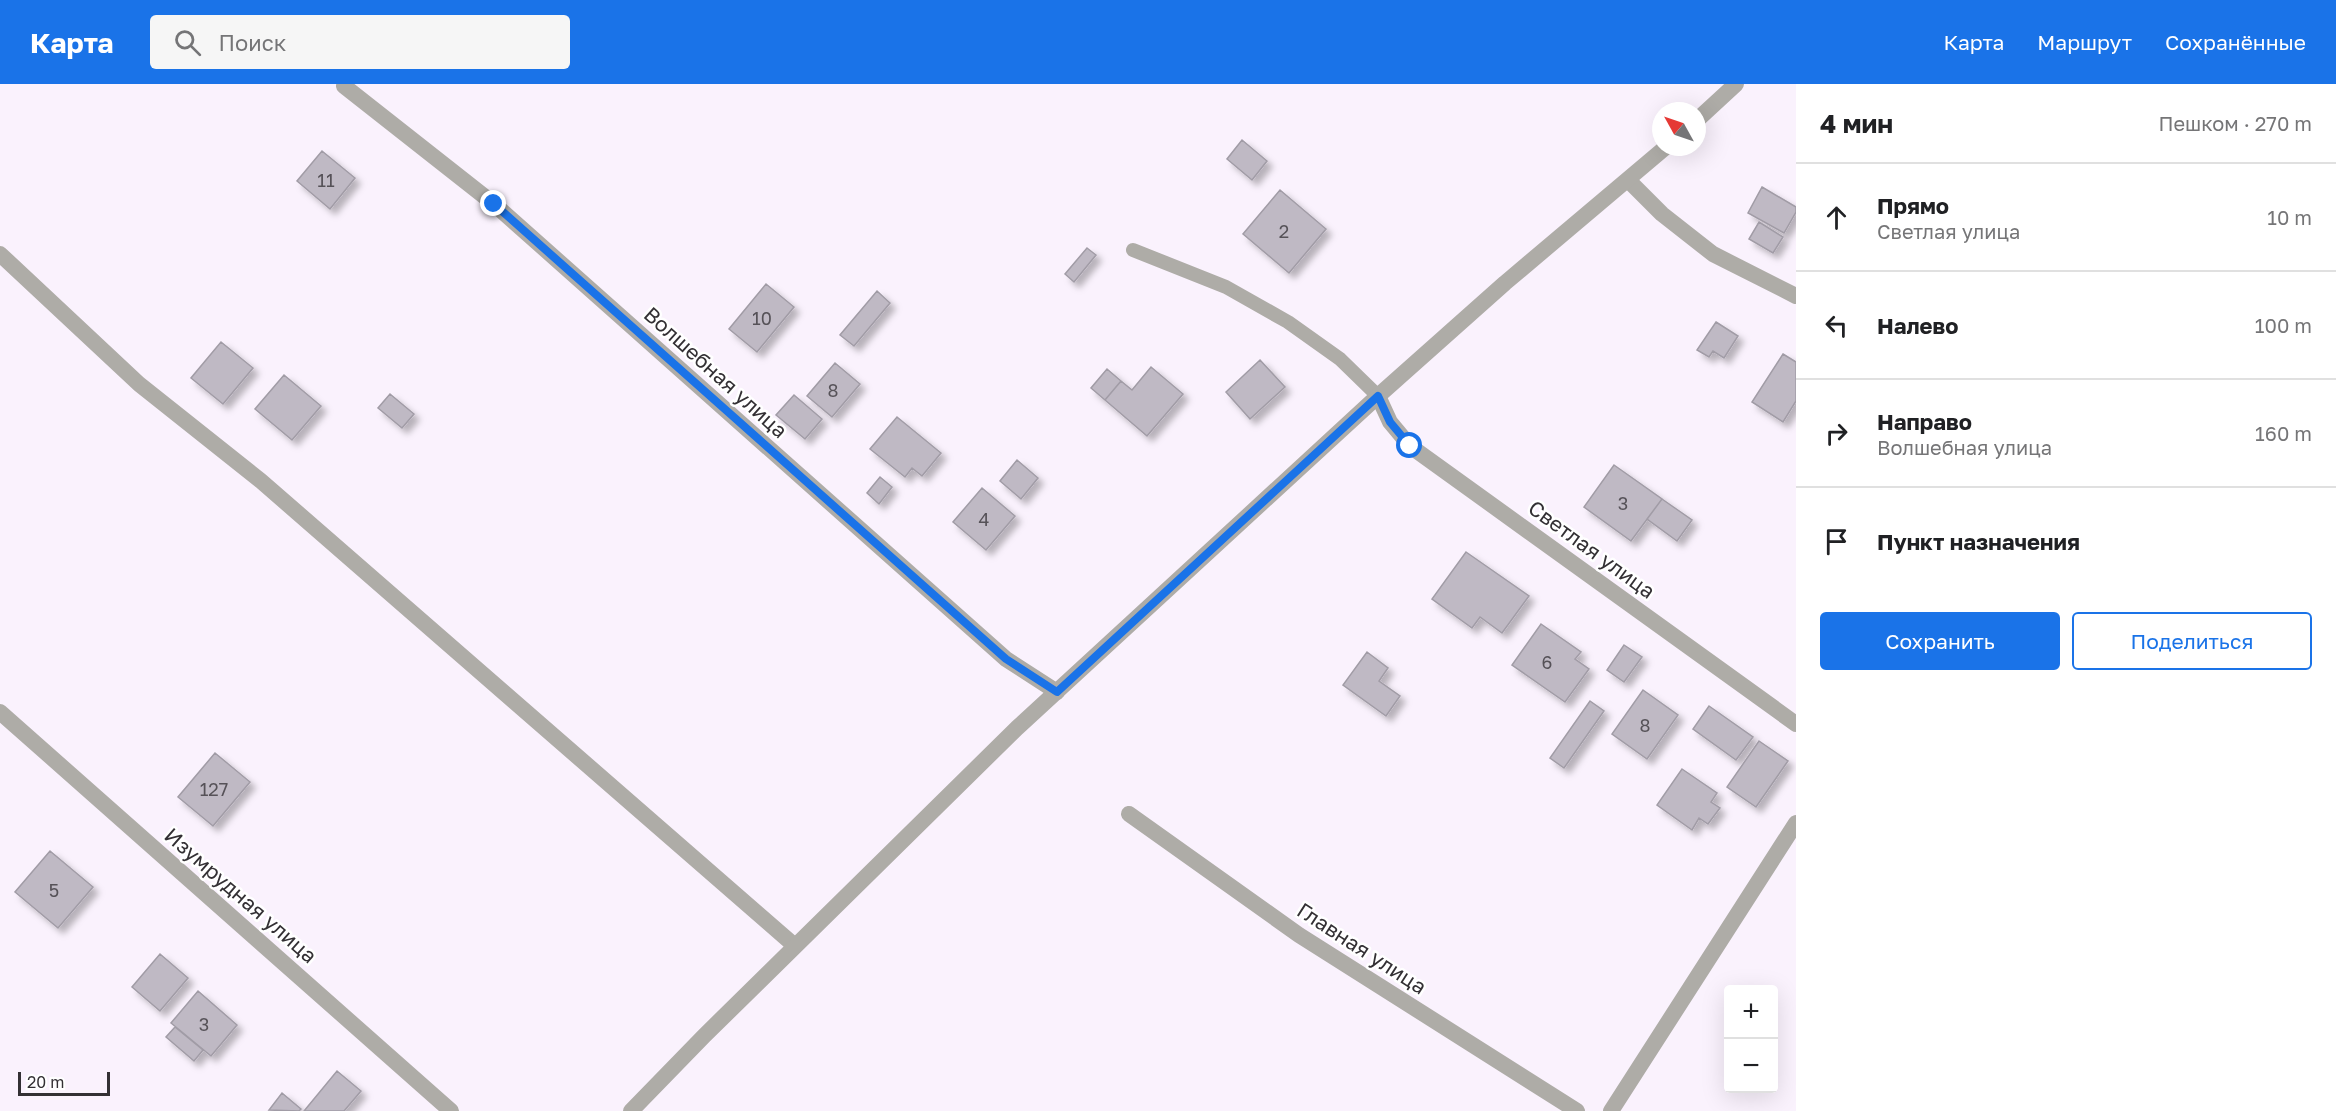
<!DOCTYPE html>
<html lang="ru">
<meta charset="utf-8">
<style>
body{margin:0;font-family:"Golos Text",sans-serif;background:#f6f6f6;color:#202124}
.controls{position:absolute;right:18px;bottom:18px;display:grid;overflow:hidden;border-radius:6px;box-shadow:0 6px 24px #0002}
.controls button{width:54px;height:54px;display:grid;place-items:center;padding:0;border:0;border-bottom:2px solid #e0e0e0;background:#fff;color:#202124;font:30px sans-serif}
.compass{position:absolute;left:1652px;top:18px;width:54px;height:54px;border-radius:50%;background:#fff;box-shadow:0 6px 24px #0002;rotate:310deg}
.scale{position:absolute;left:18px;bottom:15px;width:92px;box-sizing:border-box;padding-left:6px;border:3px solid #333034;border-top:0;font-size:16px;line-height:21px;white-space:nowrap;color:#333034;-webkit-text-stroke:4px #fff;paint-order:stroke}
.stop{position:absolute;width:18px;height:18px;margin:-14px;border:4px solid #1a73e8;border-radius:50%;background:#fff}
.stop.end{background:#1a73e8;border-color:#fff;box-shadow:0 2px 6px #0008}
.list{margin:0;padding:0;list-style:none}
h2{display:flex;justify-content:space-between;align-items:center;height:78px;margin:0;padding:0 24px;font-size:26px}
h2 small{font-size:20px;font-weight:400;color:#757577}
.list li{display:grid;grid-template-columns:39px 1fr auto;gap:18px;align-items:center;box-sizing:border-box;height:108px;padding:0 24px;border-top:2px solid #e0e0e0}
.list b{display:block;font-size:22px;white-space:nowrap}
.list p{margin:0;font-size:20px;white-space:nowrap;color:#757577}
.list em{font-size:20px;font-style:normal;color:#757577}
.actions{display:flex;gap:12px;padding:18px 24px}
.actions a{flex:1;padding:14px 0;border:2px solid #1a73e8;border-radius:6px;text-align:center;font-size:21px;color:#1a73e8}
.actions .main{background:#1a73e8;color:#fff}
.icon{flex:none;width:33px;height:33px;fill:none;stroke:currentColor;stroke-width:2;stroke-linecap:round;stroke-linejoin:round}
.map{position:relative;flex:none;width:1796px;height:1027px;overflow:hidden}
header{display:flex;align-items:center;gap:36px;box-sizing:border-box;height:84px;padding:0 30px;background:#1a73e8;color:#fff}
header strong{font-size:28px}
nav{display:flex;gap:33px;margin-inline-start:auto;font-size:21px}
.search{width:420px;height:54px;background:#f6f6f6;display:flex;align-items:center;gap:15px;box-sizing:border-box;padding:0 21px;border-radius:6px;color:#757577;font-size:22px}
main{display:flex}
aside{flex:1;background:#fff}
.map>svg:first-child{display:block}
.building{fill:#bfb9c4;stroke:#a19ca6;stroke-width:1.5;filter:url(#shadow)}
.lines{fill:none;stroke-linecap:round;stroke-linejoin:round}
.service{stroke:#aeaca7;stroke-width:14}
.minor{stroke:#aeaca7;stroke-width:16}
.tertiary{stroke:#aeaca7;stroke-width:16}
.route{stroke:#1a73e8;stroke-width:8}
.labels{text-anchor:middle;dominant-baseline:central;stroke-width:5;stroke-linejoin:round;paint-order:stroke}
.number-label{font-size:18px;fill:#565258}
.street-label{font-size:21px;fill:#333034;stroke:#fff}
</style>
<header>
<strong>Карта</strong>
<div class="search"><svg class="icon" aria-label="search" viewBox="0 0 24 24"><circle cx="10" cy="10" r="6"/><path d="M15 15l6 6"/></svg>Поиск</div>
<nav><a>Карта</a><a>Маршрут</a><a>Сохранённые</a></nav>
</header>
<main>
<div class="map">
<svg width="1796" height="1027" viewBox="0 0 1796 1027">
<defs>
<filter id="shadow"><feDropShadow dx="5.5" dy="5.5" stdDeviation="3" flood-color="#0004"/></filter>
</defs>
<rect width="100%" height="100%" fill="#faf2fd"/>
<path class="building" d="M1242 56 1267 77 1252 96 1227 75Z
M322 67 355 94 330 125 297 97Z
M1762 103 1796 123V128L1784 149 1748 129Z
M1280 106 1326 145 1289 189 1243 150Z
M1759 138 1783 153 1773 169 1749 155Z
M1087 164 1096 171 1074 198 1065 190Z
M766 200 794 223 757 268 729 245Z
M877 207 890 219 854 262 840 251Z
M1716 238 1738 252 1724 274 1713 267 1709 273 1697 266Z
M221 258 253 284 223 320 191 294Z
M1783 270 1796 278V317L1783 338 1752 318Z
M1260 276 1285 303 1250 335 1226 308Z
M835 279 860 300 832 333 807 312Z
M1151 283 1183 310 1147 352 1105 316 1121 297 1132 306Z
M1107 285 1121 297 1105 316 1091 304Z
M284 291 321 322 292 356 255 325Z
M390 310 414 330 402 344 378 324Z
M794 311 822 335 805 355 776 331Z
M897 333 941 369 922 392 912 384 905 393 870 365Z
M1017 376 1038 394 1021 415 1000 397Z
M1614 381 1662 415 1631 457 1584 423Z
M880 393 892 403 879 420 867 409Z
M982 404 1015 432 986 466 953 438Z
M1662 415 1692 436 1677 457 1647 435Z
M1466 468 1529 512 1502 549 1480 533 1472 544 1432 515Z
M1541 540 1581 568 1575 575 1589 585 1565 618 1512 581Z
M1624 561 1642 573 1624 598 1607 586Z
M1367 568 1388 584 1379 597 1400 612 1386 632 1343 601Z
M1643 606 1678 631 1647 675 1612 650Z
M1590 617 1604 627 1564 684 1550 674Z
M1709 622 1753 653 1736 676 1693 645Z
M1759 657 1788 677 1756 723 1727 703Z
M215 669 250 698 213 742 178 713Z
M1682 685 1717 709 1711 718 1720 724 1708 740 1699 734 1692 746 1657 721Z
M50 767 93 803 58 844 15 808Z
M160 870 188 894 160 927 132 903Z
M198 907 237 941 211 972 171 939Z
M175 943 203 966 194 977 166 953Z
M337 987 361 1007 344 1027H304Z
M282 1009 301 1025 299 1027 269 1026Z"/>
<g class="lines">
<path class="service" d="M1133 166 1226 203 1288 238 1340 275 1378 312"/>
<path class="minor" d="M344 2 494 120 1006 575 1057 608
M1628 96 1662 130 1713 170 1796 212
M0 170 139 300 261 397 795 862
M1378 312 1390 338 1410 362 1796 640
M0 628 451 1027
M1129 730 1299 851 1577 1027
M1611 1027 1796 739"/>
<path class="tertiary" d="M1697 36 1736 0
M631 1027 704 952 1017 644 1378 312 1505 199 1666 63"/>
</g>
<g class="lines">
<path class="route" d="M494 120 1006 575 1057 608 1378 312 1390 338 1410 362"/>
</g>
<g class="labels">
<g class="number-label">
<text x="326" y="96">11</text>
<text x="1284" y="147">2</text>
<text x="762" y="234">10</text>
<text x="833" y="306">8</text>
<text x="1623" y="419">3</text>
<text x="984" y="435">4</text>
<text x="1547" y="578">6</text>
<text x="1645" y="641">8</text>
<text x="214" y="705">127</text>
<text x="54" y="806">5</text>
<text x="204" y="940">3</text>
</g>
<g class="street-label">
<text transform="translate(716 288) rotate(42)">Волшебная улица</text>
<text transform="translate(1592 465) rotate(36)">Светлая улица</text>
<text transform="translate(241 811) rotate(41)">Изумрудная улица</text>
<text transform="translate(1362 864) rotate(33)">Главная улица</text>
</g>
</g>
</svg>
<div class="controls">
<button>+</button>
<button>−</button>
</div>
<svg class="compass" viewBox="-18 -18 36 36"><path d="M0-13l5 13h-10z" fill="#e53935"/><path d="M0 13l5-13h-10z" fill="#757577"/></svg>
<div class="scale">20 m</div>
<div class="stop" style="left:1410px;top:362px"></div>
<div class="stop end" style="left:494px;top:120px"></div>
</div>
<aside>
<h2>4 мин<small>Пешком · 270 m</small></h2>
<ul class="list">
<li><svg class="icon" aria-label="ahead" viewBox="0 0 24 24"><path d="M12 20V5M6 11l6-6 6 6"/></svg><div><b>Прямо</b><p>Светлая улица</p></div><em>10 m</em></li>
<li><svg class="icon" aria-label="left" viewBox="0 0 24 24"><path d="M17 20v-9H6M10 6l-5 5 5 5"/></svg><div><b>Налево</b></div><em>100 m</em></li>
<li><svg class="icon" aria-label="right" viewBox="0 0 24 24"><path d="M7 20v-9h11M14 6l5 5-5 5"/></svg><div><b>Направо</b><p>Волшебная улица</p></div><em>160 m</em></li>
<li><svg class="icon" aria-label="arrive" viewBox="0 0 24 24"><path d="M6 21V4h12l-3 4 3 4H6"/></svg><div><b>Пункт назначения</b></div></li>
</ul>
<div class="actions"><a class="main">Сохранить</a><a>Поделиться</a></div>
</aside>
</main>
